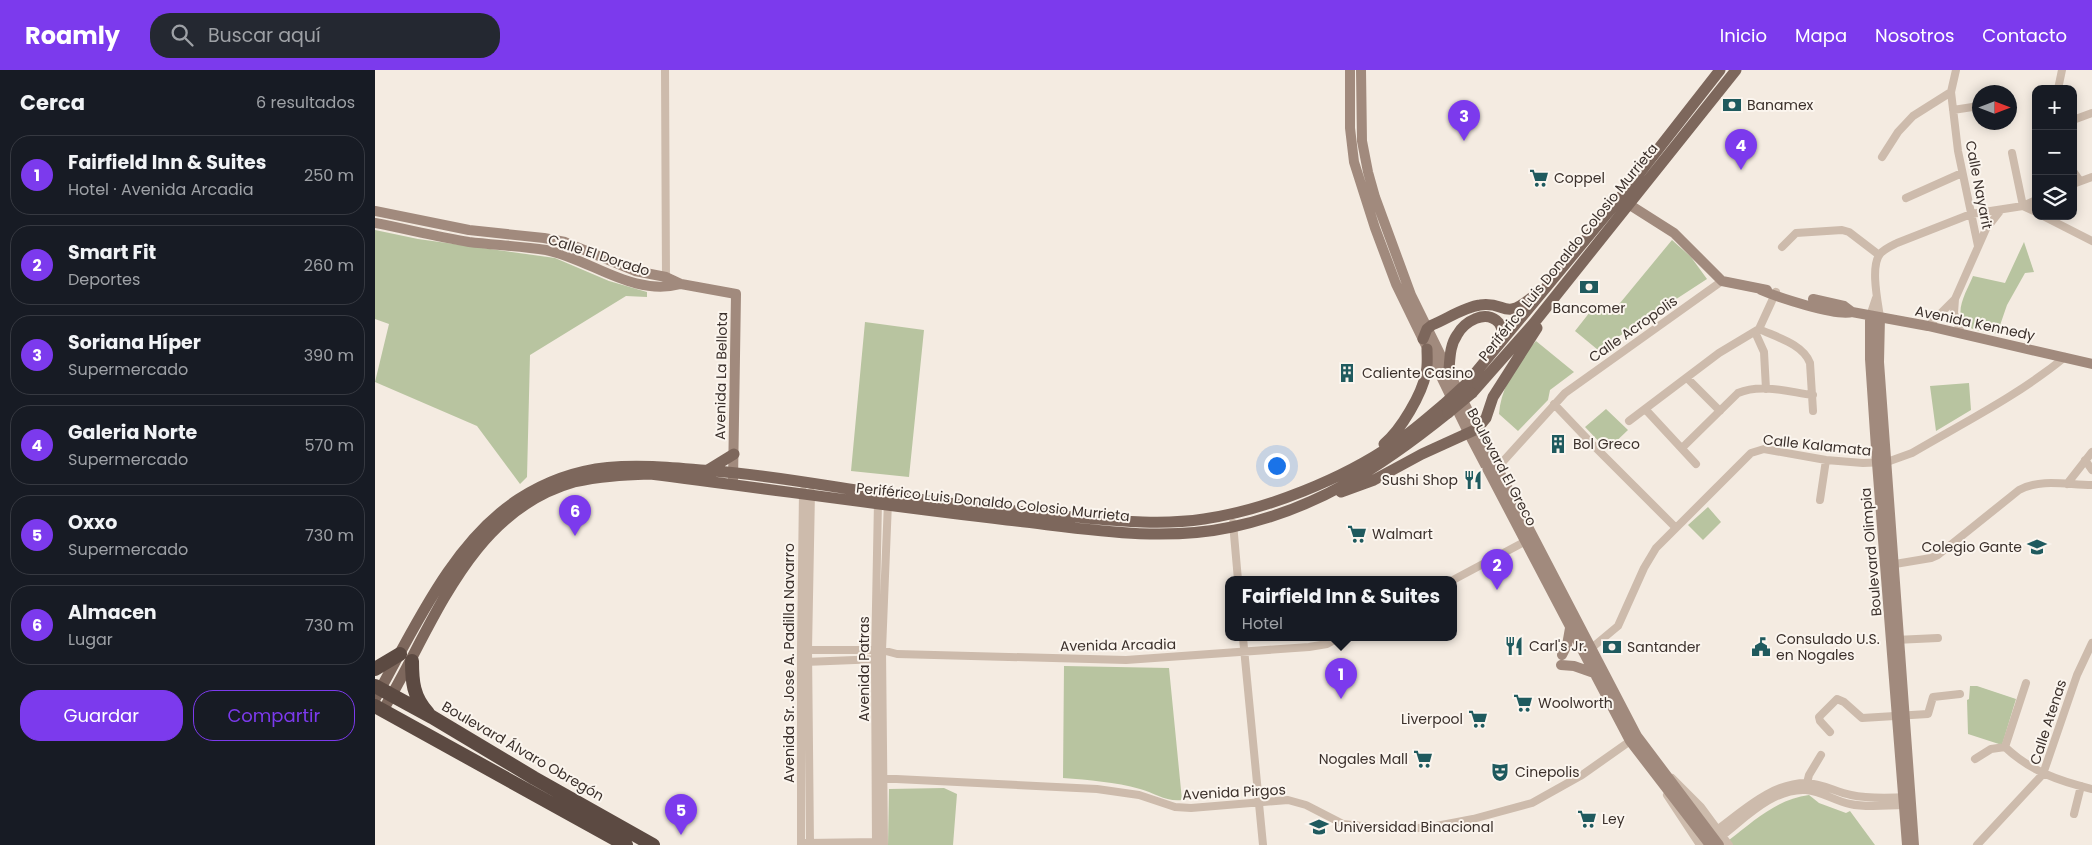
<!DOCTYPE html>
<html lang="es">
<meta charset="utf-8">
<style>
body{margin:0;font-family:Poppins,sans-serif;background:#242831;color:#f1f3f6}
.controls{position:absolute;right:15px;top:15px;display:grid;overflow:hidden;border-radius:10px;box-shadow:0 2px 12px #0003}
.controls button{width:45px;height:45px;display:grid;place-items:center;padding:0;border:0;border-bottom:1px solid #363941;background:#171b24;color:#f1f3f6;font:25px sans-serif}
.compass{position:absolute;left:1597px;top:15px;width:45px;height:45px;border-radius:50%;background:#171b24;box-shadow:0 2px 12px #0003;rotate:90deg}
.you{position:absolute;left:901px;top:395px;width:18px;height:18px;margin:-12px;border:4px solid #fff;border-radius:50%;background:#1a73e8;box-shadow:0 0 0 8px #1a73e833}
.badge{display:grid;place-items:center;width:32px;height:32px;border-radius:50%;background:#7c3aed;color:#fff;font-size:16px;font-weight:700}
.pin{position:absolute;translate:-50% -41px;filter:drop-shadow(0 1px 2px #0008)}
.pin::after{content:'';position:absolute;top:26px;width:18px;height:15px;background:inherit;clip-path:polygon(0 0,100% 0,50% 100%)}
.popup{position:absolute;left:850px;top:506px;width:232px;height:65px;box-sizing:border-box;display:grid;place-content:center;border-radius:10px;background:#171b24;filter:drop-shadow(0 1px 4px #0005);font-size:16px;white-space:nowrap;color:#9ea1a6}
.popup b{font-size:19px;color:#f1f3f6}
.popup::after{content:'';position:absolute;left:50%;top:100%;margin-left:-10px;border:10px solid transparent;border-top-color:#171b24}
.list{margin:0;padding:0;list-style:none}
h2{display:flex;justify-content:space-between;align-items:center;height:65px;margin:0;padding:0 20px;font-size:21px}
h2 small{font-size:16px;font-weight:400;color:#9ea1a6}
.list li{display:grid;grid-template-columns:32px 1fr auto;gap:15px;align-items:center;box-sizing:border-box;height:80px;margin:0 10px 10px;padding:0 10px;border:1px solid #363941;border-radius:20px}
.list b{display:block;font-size:19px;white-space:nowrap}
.list p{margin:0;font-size:16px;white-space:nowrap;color:#9ea1a6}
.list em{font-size:16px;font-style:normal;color:#9ea1a6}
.actions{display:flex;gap:10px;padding:15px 20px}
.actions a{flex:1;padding:11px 0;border:1px solid #7c3aed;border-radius:20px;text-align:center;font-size:18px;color:#7c3aed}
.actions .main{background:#7c3aed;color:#fff}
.icon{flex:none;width:28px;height:28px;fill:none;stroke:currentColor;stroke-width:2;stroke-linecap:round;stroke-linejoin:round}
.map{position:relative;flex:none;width:1717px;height:775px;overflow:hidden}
header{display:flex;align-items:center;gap:30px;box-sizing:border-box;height:70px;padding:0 25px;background:#7c3aed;color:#fff}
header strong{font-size:24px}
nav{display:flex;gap:28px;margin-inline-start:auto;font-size:18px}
.search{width:350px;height:45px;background:#242831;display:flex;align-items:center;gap:12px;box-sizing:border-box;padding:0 18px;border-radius:20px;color:#9ea1a6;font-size:19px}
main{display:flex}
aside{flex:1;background:#171b24}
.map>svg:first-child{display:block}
.green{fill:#b8c4a0}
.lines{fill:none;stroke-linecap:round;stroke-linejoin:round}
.street{stroke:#cdbbac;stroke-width:8}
.secondary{stroke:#a18a7d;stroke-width:10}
.primary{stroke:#7d675c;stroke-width:11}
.highway{stroke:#5c4a42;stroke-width:14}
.primary-bridge{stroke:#7d675c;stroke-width:11}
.labels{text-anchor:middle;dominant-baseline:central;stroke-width:4;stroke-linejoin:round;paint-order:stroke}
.poi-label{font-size:14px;fill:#3b302b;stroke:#fbf5ee;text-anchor:start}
.street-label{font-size:14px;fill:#3b302b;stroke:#fbf5ee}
</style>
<header>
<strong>Roamly</strong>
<div class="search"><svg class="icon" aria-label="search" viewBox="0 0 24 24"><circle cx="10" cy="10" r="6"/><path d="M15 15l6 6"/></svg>Buscar aquí</div>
<nav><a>Inicio</a><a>Mapa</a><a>Nosotros</a><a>Contacto</a></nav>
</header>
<main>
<aside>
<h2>Cerca<small>6 resultados</small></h2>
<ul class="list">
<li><span class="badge">1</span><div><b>Fairfield Inn &amp; Suites</b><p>Hotel · Avenida Arcadia</p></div><em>250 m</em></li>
<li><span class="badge">2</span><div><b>Smart Fit</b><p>Deportes</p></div><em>260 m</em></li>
<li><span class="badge">3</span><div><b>Soriana Híper</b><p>Supermercado</p></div><em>390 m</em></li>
<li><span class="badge">4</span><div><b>Galeria Norte</b><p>Supermercado</p></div><em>570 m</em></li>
<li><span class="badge">5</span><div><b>Oxxo</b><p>Supermercado</p></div><em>730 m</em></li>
<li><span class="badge">6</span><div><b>Almacen</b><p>Lugar</p></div><em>730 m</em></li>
</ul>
<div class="actions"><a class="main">Guardar</a><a>Compartir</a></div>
</aside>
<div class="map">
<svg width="1717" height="775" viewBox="0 0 1717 775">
<rect width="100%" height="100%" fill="#f4ebe1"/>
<path class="green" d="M0 160 43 169 180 188 234 211 272 222V227L251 226 155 285 152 407 145 414 102 356 0 312 14 254 0 249Z
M1297 170 1316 187 1332 209 1223 280 1200 261 1222 233 1236 244Z
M1649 172 1659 202 1650 203 1632 235 1622 264C1615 262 1606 262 1598 259 1573 250 1592 221 1598 206L1630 213Z
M490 252 549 260 534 407 476 401Z
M1161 271 1199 302 1175 320 1173 330 1143 361 1124 344C1126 317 1143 290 1161 271Z
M1594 313 1596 340 1561 361 1555 316Z
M1231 339 1253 360 1232 380 1210 357Z
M1333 437 1346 452 1328 470 1313 455Z
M689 596 794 598 807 730C791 732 780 723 765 719 740 712 714 710 688 708Z
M1595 616H1602L1641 629 1627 675 1593 664 1592 630 1594 629Z
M569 718 582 724 578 775H513L514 719Z
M1434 725 1444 733 1471 743 1475 741 1500 775H1358L1354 770C1379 751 1402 729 1434 725Z"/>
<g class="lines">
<path class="street" d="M290 0 291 210
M1581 0 1576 22 1583 81 1603 176
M1683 19 1687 0
M1578 40 1604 36
M1698 50 1717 43
M1637 83 1648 136 1661 142
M1507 87 1523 62 1538 46 1576 22
M1698 101 1705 111
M1698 114 1717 107
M1531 128 1587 103
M1668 146 1717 171
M1407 177 1421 163 1467 160 1474 162 1504 185
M1580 229 1579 243 1586 263
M1495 246 1501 228
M1505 247C1503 233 1495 196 1505 184 1509 179 1516 176 1522 173L1596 144 1648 136 1661 130
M1553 256 1580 229 1611 159 1625 141
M1384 259C1401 267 1428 274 1435 293L1438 341
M1380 262 1389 282 1391 319
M1313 309 1345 341
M1179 334 1219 376 1301 458
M1271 340 1321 394
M1254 351 1344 283 1384 259 1401 222
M1307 378 1363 323C1386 313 1414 322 1438 325
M1710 390 1717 400
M1123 397 1190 323 1347 211
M1692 414 1717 382
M1445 430 1451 390
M858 453 863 510
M1514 495 1556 488 1563 485 1644 420C1667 408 1692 415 1717 415
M1078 510 1153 470
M868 568 888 775
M1520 570 1563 568
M426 580H507L522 584 751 590 934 577 952 574 963 568
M1213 581 1243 556 1269 498 1281 478 1376 383 1389 379 1451 390 1488 393 1512 392 1537 383C1588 353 1644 325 1690 287
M430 592 505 589
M1651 613 1630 677C1655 701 1684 711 1717 719
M1455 662 1445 651 1444 647 1462 629 1469 632 1487 648 1553 644 1558 627 1585 624
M1600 689 1616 679 1630 677
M501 708 722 719 764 725 800 737 816 738 913 730 931 735 968 754 1006 758H1051L1098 749 1157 733 1207 705 1258 669
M1297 708 1326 737 1354 775
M1431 717 1434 705 1446 685
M1292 725 1325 775
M1699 744 1706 716
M1343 759C1369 740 1397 713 1431 713 1446 713 1461 722 1476 725 1494 729 1515 728 1533 727
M1348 765C1371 747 1399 718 1431 720 1446 721 1460 731 1475 734 1492 738 1512 735 1529 735
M430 773 504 772
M426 775V580L428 421
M435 775 433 580 436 422
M501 775 500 589 503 431
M509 775 507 580 513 432
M1602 775 1668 704 1702 605 1717 573"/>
<path class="secondary" d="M975 0V58L979 92 1000 158 1021 214 1094 364 1255 671 1335 775
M986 0 987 71 993 102 1000 127 1036 225 1102 359 1262 666 1344 775
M1247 130 1299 163 1347 211 1392 220
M0 141 94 160 169 168 190 172 260 201 291 207 306 214 361 224 358 411
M0 153C31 159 63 167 94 172 119 175 146 176 171 180 216 189 257 227 306 214
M1386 220C1402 227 1462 247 1477 242L1553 256 1717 294
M1438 229 1469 236 1477 242
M1495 246V289L1502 393 1532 775
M1505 247 1504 292 1539 775
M1187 585 1192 575 1195 558
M1186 595 1199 596 1219 603"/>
<path class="primary" d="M1048 269 1052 259 1057 255C1072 249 1089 237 1105 235 1131 231 1128 251 1156 228
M1074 299C1075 288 1075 275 1082 265 1089 252 1111 238 1124 253 1127 257 1128 263 1129 268
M1092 313 1245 128 1345 0
M1097 323 1159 253 1361 0
M1009 374C1026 360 1047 324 1051 303 1053 295 1052 286 1052 279
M333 400 359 384
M966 422 999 410 1047 384 1102 359 1111 348 1118 327 1162 258
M0 629C38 561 77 472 144 429 209 387 266 395 339 401 395 405 451 416 507 424 568 433 628 440 689 446 735 450 783 456 829 449 891 440 968 409 1020 373 1037 362 1052 348 1068 335
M8 640C59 556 93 442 199 412 224 406 250 405 275 404 394 419 512 436 632 450 706 458 783 473 857 457 942 439 1006 397 1073 343"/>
<path class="highway" d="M37 591C37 611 38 627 53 643
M0 599 25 584
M0 616 57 647 159 708 278 775
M0 636 251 775"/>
<path class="primary-bridge" d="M1068 335 1092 313
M1073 343 1097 323"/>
</g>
<defs>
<g id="bank-bare" transform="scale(1.5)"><path d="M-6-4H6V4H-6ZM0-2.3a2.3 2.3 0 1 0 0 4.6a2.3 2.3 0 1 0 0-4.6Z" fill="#1f5a5e" stroke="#fbf5ee" stroke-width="2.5" paint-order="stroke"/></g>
<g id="supermarket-bare" transform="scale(1.5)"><path d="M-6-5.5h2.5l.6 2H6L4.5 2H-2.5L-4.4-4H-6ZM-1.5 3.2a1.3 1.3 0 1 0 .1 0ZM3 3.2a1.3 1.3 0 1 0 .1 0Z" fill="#1f5a5e" stroke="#fbf5ee" stroke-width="2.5" paint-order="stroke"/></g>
<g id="building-bare" transform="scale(1.5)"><path d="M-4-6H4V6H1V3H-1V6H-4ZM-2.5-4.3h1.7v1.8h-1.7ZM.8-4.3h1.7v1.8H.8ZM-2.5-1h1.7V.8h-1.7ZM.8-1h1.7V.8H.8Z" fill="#1f5a5e" stroke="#fbf5ee" stroke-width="2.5" paint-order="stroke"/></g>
<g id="restaurant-bare" transform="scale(1.5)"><path d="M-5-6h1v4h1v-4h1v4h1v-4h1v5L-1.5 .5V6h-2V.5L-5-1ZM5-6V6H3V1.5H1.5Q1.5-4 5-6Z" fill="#1f5a5e" stroke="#fbf5ee" stroke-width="2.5" paint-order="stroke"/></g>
<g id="school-bare" transform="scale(1.5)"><path d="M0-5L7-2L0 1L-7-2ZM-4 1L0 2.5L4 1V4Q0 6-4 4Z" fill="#1f5a5e" stroke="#fbf5ee" stroke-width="2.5" paint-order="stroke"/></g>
<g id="civic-bare" transform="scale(1.5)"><path d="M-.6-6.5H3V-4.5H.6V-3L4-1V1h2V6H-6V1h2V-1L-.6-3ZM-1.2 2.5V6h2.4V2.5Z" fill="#1f5a5e" stroke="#fbf5ee" stroke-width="2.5" paint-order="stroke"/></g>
<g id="theatre-bare" transform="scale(1.5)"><path d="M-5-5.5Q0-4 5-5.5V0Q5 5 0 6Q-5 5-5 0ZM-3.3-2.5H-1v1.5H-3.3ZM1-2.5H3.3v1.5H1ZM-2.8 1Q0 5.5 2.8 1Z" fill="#1f5a5e" stroke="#fbf5ee" stroke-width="2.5" paint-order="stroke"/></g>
<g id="university-bare" transform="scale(1.5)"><path d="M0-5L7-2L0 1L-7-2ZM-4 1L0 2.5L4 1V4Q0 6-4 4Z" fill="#1f5a5e" stroke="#fbf5ee" stroke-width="2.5" paint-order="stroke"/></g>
</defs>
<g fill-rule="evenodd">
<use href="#bank-bare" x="1357" y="35"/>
<use href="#supermarket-bare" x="1164" y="108"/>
<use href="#bank-bare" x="1214" y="217"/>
<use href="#building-bare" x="972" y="303"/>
<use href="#building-bare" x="1183" y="374"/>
<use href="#restaurant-bare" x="1098" y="410"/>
<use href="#supermarket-bare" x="982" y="464"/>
<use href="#school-bare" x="1662" y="477"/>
<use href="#restaurant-bare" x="1139" y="576"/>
<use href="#bank-bare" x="1237" y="577"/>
<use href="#civic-bare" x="1386" y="577"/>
<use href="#supermarket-bare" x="1148" y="633"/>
<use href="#supermarket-bare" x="1103" y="649"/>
<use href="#supermarket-bare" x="1048" y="689"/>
<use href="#theatre-bare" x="1125" y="702"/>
<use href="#supermarket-bare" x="1212" y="749"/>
<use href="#university-bare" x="944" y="757"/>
</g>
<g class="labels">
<g class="poi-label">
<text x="1372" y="35">Banamex</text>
<text x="1179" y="108">Coppel</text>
<text x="1214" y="238" text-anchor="middle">Bancomer</text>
<text x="987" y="303">Caliente Casino</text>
<text x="1198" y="374">Bol Greco</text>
<text x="1083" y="410" text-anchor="end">Sushi Shop</text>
<text x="997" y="464">Walmart</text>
<text x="1647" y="477" text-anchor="end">Colegio Gante</text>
<text x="1401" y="569">Consulado U.S.<tspan x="1401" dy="16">en Nogales</tspan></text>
<text x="1154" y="576">Carl's Jr.</text>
<text x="1252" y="577">Santander</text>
<text x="1163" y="633">Woolworth</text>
<text x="1088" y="649" text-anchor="end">Liverpool</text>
<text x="1033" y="689" text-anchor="end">Nogales Mall</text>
<text x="1140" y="702">Cinepolis</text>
<text x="1227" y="749">Ley</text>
<text x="959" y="757">Universidad Binacional</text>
</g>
<g class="street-label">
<text transform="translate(1604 115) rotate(79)">Calle Nayarit</text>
<text transform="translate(1193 182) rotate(-51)">Periférico Luis Donaldo Colosio Murrieta</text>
<text transform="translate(224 185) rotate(18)">Calle El Dorado</text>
<text transform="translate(1600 253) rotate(12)">Avenida Kennedy</text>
<text transform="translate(1258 259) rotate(-35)">Calle Acropolis</text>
<text transform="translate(346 306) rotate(-89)">Avenida La Bellota</text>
<text transform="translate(1442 375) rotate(6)">Calle Kalamata</text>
<text transform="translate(1127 397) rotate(62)">Boulevard El Greco</text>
<text transform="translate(618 432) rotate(6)">Periférico Luis Donaldo Colosio Murrieta</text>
<text transform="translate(1496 482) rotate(-95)">Boulevard Olimpia</text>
<text transform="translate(743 575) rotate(-1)">Avenida Arcadia</text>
<text transform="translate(414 593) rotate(-90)">Avenida Sr. Jose A. Padilla Navarro</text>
<text transform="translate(489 599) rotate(-90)">Avenida Patras</text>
<text transform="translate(1673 652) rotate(-72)">Calle Atenas</text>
<text transform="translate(148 681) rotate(30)">Boulevard Álvaro Obregón</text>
<text transform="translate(859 722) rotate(-3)">Avenida Pirgos</text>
</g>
</g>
</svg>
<div class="controls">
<button>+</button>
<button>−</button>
<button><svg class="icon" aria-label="layers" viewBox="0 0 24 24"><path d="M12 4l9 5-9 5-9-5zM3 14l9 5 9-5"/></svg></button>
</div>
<svg class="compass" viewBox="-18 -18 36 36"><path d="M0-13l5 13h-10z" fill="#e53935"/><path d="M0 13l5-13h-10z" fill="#9ea1a6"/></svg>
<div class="you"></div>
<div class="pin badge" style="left:966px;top:629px">1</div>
<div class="popup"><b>Fairfield Inn &amp; Suites</b>Hotel</div>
<div class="pin badge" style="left:1122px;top:520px">2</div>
<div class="pin badge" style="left:1089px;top:71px">3</div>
<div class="pin badge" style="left:1366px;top:100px">4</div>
<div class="pin badge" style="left:306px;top:765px">5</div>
<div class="pin badge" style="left:200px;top:466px">6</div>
</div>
</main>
